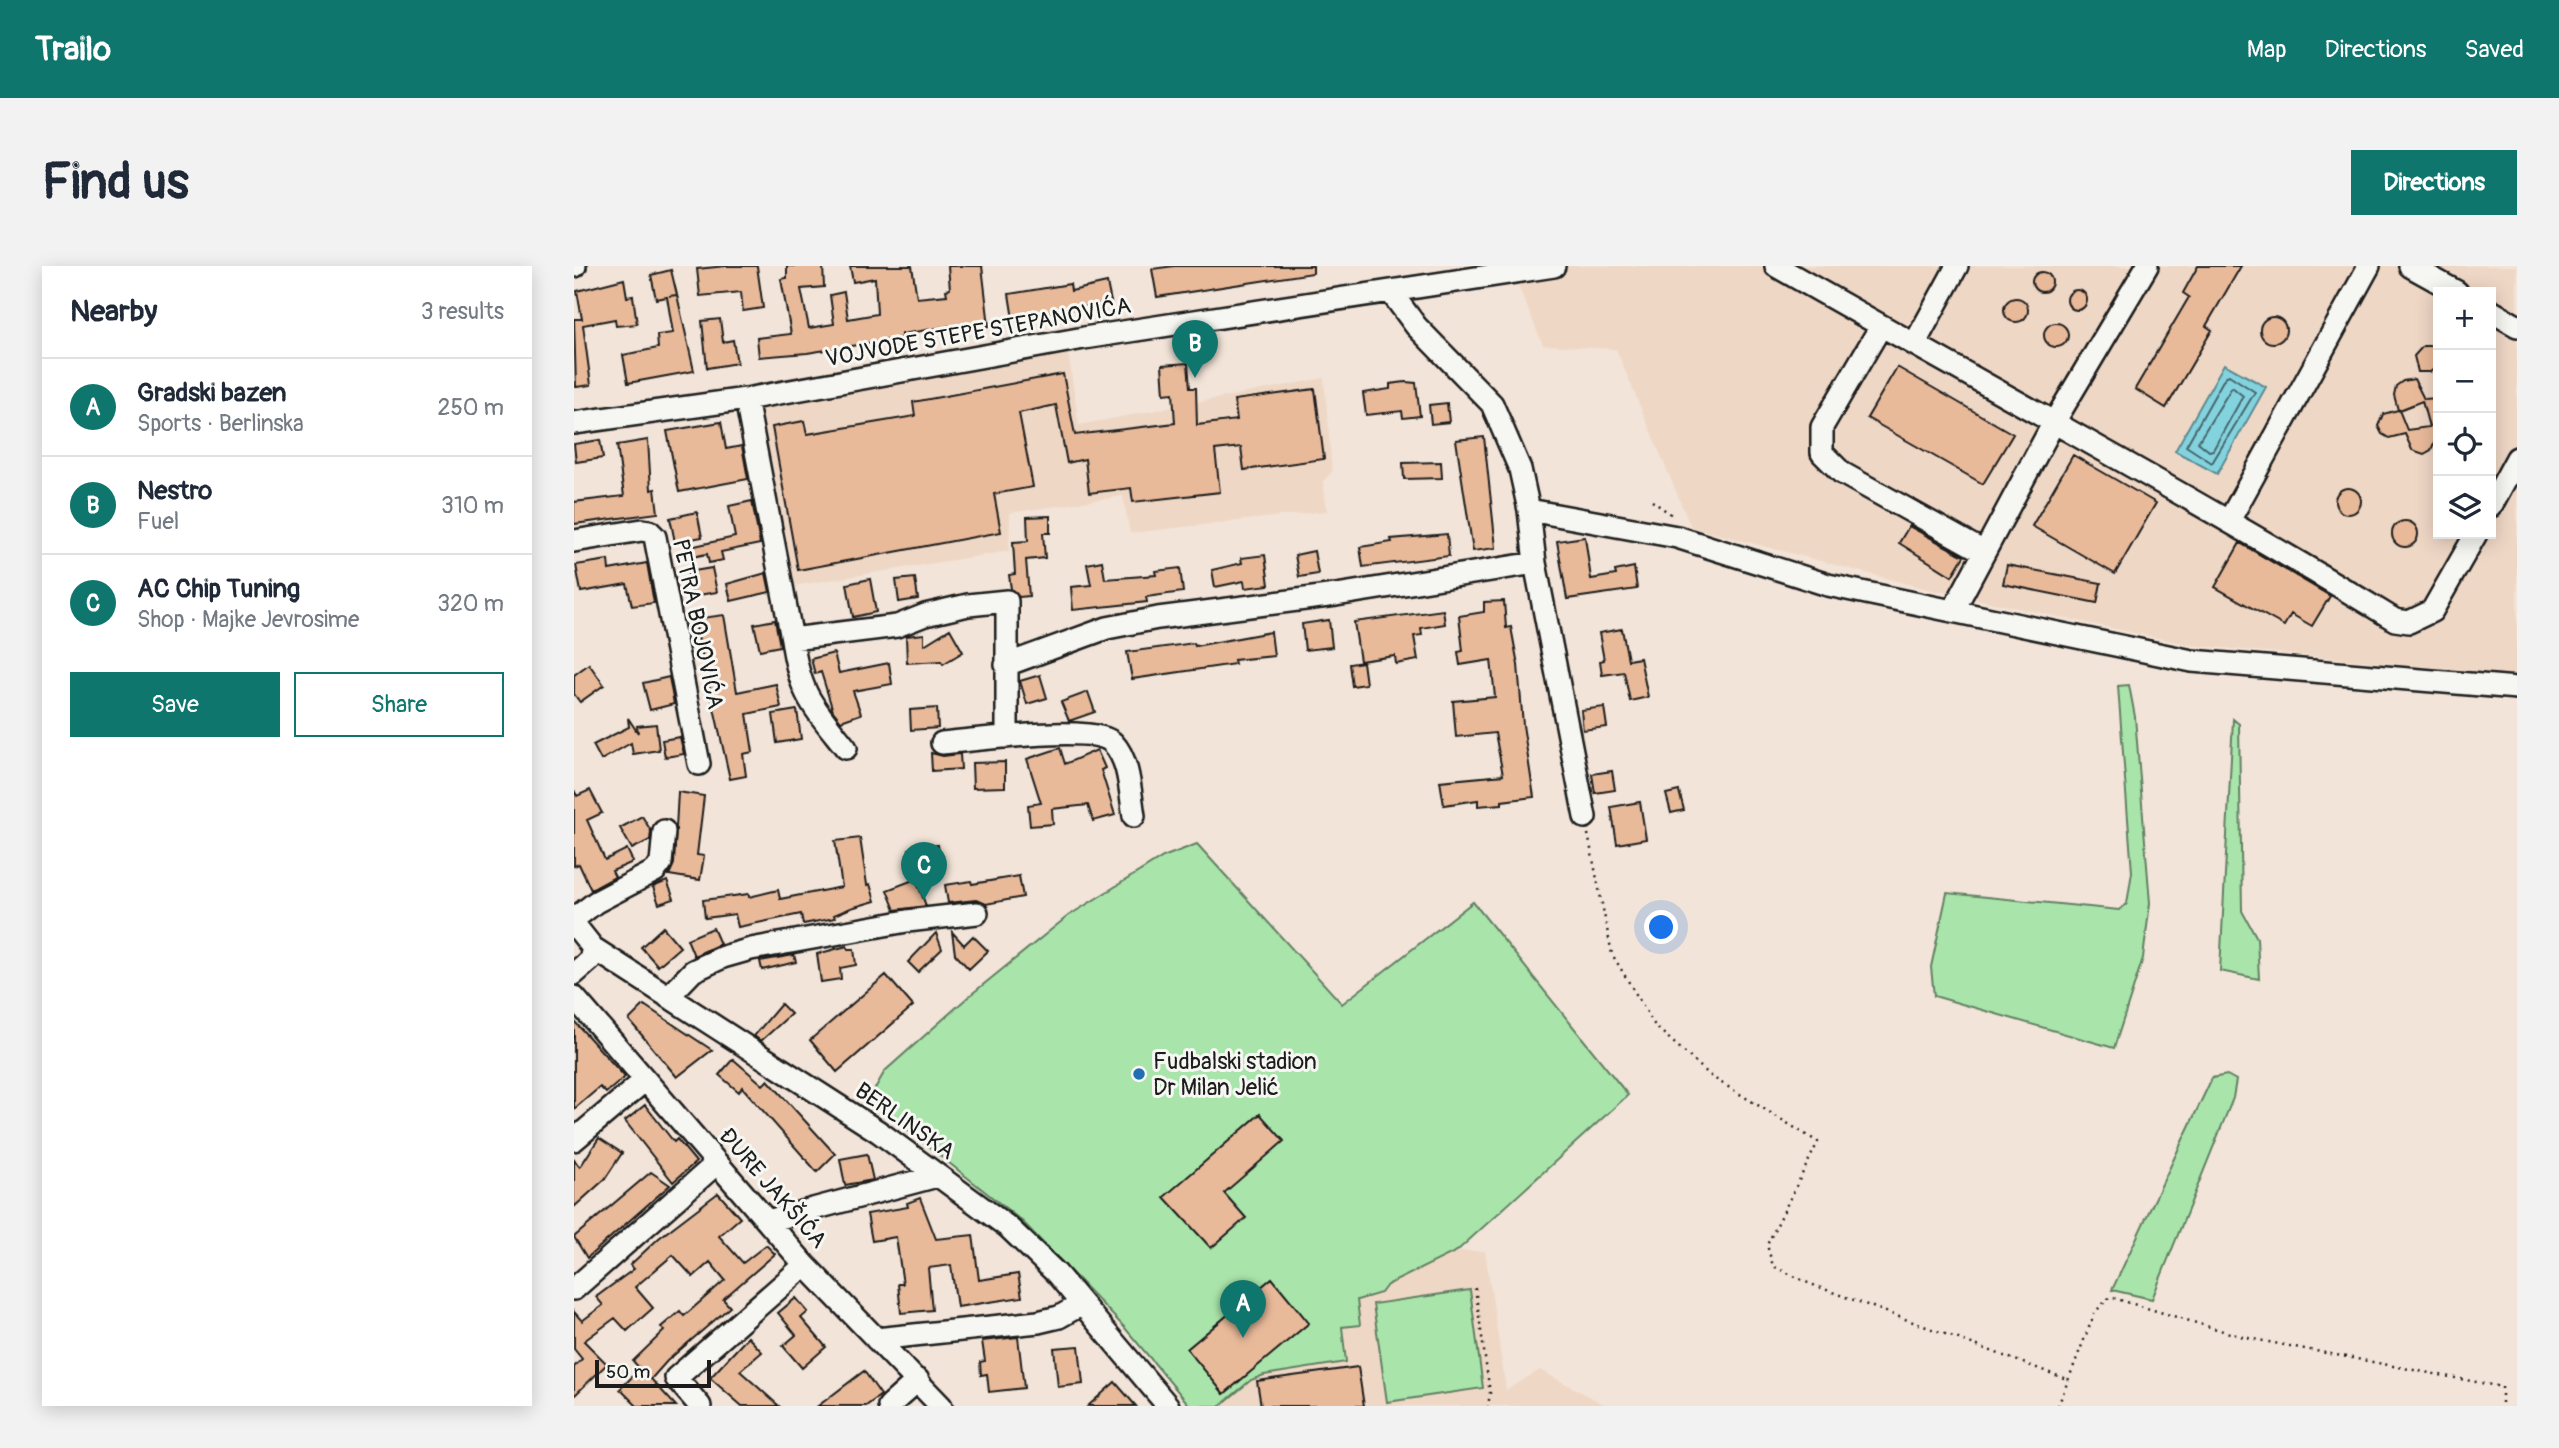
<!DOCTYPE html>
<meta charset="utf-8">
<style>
body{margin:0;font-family:Pangolin,sans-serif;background:#f2f2f3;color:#1f2937}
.controls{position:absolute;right:21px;top:21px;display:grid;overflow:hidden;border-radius:0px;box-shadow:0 4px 18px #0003}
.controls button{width:63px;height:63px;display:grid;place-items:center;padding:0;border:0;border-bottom:2px solid #e0e1e3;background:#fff;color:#1f2937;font:35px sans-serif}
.scale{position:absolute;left:21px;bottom:18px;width:116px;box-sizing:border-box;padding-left:7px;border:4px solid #1c1c1c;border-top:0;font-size:19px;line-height:24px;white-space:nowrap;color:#1c1c1c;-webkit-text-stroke:5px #f6f6f2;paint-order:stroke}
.you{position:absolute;left:1088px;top:662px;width:24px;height:24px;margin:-18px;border:5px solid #fff;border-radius:50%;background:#1a73e8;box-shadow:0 0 0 10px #1a73e833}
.badge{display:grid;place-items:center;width:46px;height:46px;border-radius:50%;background:#0f766e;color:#fff;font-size:23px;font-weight:700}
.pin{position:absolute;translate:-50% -58px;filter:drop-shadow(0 2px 4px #0008)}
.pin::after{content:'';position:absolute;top:37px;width:24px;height:21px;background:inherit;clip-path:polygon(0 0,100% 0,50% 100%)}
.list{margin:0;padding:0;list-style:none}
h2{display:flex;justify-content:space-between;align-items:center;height:91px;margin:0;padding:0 28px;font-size:30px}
h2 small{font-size:23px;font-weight:400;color:#747a83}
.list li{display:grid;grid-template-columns:46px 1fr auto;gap:21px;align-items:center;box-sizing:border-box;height:98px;padding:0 28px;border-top:2px solid #e0e1e3}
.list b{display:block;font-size:26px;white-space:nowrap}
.list p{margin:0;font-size:23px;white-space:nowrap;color:#747a83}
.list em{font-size:23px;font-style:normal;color:#747a83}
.actions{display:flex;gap:14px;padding:21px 28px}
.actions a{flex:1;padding:16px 0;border:2px solid #0f766e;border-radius:0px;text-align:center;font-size:24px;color:#0f766e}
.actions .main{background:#0f766e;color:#fff}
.icon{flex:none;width:38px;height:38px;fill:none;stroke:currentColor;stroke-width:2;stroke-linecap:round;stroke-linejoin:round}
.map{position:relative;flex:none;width:1943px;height:1140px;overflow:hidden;border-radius:0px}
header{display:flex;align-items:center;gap:42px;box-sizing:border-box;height:98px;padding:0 35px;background:#0f766e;color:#fff}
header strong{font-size:33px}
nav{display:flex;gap:38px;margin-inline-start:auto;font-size:24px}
.intro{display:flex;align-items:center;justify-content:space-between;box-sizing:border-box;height:168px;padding:0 42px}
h1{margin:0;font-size:49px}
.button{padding:18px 32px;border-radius:0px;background:#0f766e;color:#fff;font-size:24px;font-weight:700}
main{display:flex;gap:42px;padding:0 42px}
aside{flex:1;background:#fff;border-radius:0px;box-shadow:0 4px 18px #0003}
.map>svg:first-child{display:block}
.built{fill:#efd7c5;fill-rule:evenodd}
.green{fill:#a9e5ab;stroke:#628064;stroke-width:2}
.water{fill:#83d3df;stroke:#5a8a91;stroke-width:2}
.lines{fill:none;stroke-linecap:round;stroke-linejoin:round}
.shore{stroke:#45656a;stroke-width:2}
.building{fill:#e9ba9a;stroke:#1c1c1c;stroke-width:2;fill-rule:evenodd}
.minor-casing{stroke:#1c1c1c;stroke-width:26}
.path{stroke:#1c1c1c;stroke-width:2.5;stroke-dasharray:2 5;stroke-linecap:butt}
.minor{stroke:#f6f6f2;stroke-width:21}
.poi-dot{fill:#1f6fb2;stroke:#f6f6f2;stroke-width:2.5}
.labels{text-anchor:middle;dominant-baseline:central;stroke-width:6;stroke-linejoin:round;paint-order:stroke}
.street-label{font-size:23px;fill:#1c1c1c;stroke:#f6f6f2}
.poi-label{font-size:23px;fill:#1c1c1c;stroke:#f6f6f2;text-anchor:start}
</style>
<header>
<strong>Trailo</strong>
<nav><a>Map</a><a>Directions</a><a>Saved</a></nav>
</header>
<div class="intro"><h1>Find us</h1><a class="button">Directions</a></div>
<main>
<aside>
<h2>Nearby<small>3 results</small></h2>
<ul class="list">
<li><span class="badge">A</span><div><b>Gradski bazen</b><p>Sports · Berlinska</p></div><em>250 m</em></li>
<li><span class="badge">B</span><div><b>Nestro</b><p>Fuel</p></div><em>310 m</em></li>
<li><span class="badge">C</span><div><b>AC Chip Tuning</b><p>Shop · Majke Jevrosime</p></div><em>320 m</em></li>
</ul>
<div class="actions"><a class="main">Save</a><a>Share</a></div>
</aside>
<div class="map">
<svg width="1943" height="1140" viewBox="0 0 1943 1140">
<rect width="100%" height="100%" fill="#f2e4d8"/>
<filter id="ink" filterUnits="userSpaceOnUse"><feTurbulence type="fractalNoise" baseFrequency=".0143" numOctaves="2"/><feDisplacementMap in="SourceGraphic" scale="14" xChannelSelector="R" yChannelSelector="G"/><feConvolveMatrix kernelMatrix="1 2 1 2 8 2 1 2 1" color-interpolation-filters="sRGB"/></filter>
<g filter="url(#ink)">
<path class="built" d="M936 0H1943V409L1617 379 1349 322 1117 261 1042 83 969 79ZM1864 26H1917V268H1864Z
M494 87 505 159 750 112 758 206 749 215 753 245 556 267 549 230 436 247 435 285 218 320 184 137Z
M883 985H911L932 1124 966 1104 1033 1140H646L677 1114 690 1109 772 1096 767 1061 783 1034 807 1027 813 1019Z"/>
<path class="green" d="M1555 419 1561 451 1576 637 1569 692 1540 782 1360 730 1357 701 1373 627 1545 644 1553 638 1558 606 1544 420Z
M1659 453 1665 458 1668 645 1683 672 1685 713 1646 705Z
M623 578 768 738 899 636 1054 829 883 985 813 1019 807 1027 783 1034 786 1059 768 1061 772 1096 690 1109 677 1114 646 1140H616L551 1062 449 956 295 833 311 805 394 731 494 650 589 591Z
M1653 809 1662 814 1659 832 1578 1033 1538 1024 1638 812Z
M896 1024 909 1122 813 1136 799 1038Z"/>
<path class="water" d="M1650 98 1692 121 1643 208 1601 185Z"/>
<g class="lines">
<path class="shore" d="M1655 109 1681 126 1638 197 1612 180 1651 111Z
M1658 121 1669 130 1639 184 1635 185 1624 176Z"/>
</g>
<path class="building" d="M152 0H183L189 42 169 45 167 26 126 30 123 3Z
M213 0H249L250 21 227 23 235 62 260 58 256 29 270 26 274 53 303 48 301 12 279 16 276 0H338L343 32 373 29 372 24 376 23 374 0H408L415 60 377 64V60L328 68V72L233 87 185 91 183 72 217 68 207 13 213 12Z
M600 0H739V7L583 31 578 3Z
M1624 0H1667L1632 60 1638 64 1592 142 1561 123 1615 31 1609 27Z
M97 4 103 29 95 30 103 29 120 105 54 117 49 89 84 82 83 69 99 67 93 31 82 33 77 9Z
M1458 16a10 10 0 1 1 20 0a10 10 0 1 1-20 0Z
M50 13 53 31 59 30 63 58 42 60 41 53 9 59 17 119 2 121 0 53H8L3 25Z
M533 17 537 36 439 53 435 28 496 18 497 25Z
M1493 34a10 10 0 1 1 20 0a10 10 0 1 1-20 0Z
M1430 44a12 12 0 1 1 24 0a12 12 0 1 1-24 0Z
M1686 64a13 13 0 1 1 26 0a13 13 0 1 1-26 0Z
M146 53 149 76 159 74 163 97 133 102 128 55Z
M1470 69a12 12 0 1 1 24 0a12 12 0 1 1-24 0Z
M1849 80H1858L1864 86V100L1856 106H1844L1840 90Z
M614 97 616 122H622L623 159 663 154 660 134 741 123 750 193 670 204 667 181 641 184 646 226 559 236 557 222 515 227 511 193 493 197 482 139 445 147 459 221 420 228 427 266 224 304 198 161 230 155 233 168 341 150 339 136 489 108 501 169 601 157 599 127 590 128 588 99Z
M1323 101 1439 168 1409 218 1293 152Z
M1840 113 1850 133 1864 132V179L1860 177 1857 184 1850 188 1838 184 1831 168 1815 172 1808 168 1804 160 1809 148 1824 144 1820 129 1822 120 1829 115ZM1848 135 1855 161 1833 164 1825 144Z
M831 116 842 117 846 150 829 152 828 145 792 149 789 127 816 123V118Z
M873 137 875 156 857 158 855 139Z
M147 156 152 183 168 180 174 213 105 226 93 165Z
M910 171 922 282 899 285 882 174Z
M26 174 29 192 2 196 0 178Z
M74 174 77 224 81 223 84 247 0 258V236L50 230 43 179Z
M1499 189 1582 237 1541 308 1458 260Z
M867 196 868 212 830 213 829 197Z
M1761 235a13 13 0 1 1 26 0a13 13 0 1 1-26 0Z
M178 235 186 278 147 286 149 294 135 297 133 288 118 291 116 281 161 271 155 240Z
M123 246 128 271 101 276 96 252Z
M476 250V267H469L471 292 452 294 455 330 445 331 437 323 435 309 441 308 439 276 454 275 453 251Z
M1818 268a13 13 0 1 1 26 0a13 13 0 1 1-26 0Z
M1335 260 1390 290 1378 310 1325 277Z
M873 268 875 290 789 301 786 281 818 276 817 273Z
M1011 271 1017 313 1042 309 1041 305 1060 301 1063 323 993 333 983 275Z
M1666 277 1756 330 1738 360 1717 348 1710 360 1641 321Z
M740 285 744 308 725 311 721 289Z
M691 289 695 319 671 322 670 315 641 321 638 304 668 297 667 292Z
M34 294 35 304 73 297 80 337 58 340 53 318 7 326 2 299Z
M528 295 531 313 582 309 581 305 606 302 609 326 572 331 573 336 499 344 497 321 517 319 513 298Z
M1433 299 1527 317 1523 337 1429 318Z
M138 302 143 326 118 330 114 306Z
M192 307 196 326 157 335 153 318Z
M341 312 344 333 325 336 322 314Z
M296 313 302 346 279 351 273 318Z
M930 335 932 362 937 361 944 399 949 459 960 531 928 535V538L904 540V534L870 539 866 515 929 509 921 467 882 471 879 435 921 431 917 394 886 399 884 386 889 385 885 350 910 346V336Z
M869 344 871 358 847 362 848 369 840 370 844 394 822 398 821 390 786 395 780 356Z
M150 349 163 426 202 418 207 441 173 448 179 486 169 488 172 510 156 513 120 353Z
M201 354 206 380 186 384 180 358Z
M755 354 758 381 731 384 728 358Z
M376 363 389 386 369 398 367 395 333 397 332 370 350 368V379Z
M1048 363 1054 394 1066 392 1074 431 1056 435 1050 406 1028 409 1026 395 1030 394 1025 367Z
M697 366 700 390 660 394 661 398 558 413 553 386 620 377 621 380Z
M260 387 265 407 315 397 318 418 279 425 287 448 267 455 259 445 247 406 241 408 237 393Z
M789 396 792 418 778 420 775 398Z
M15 398 30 419 6 436 0 428V409Z
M466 409 473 432 453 438 446 415Z
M95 411 100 438 76 444 69 417Z
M514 426 521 446 495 455 487 436Z
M1030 441 1033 461 1009 464 1007 444Z
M363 442 364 462 337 464 336 444Z
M223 444 227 473 203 477 199 448Z
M54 452 64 467 63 460 82 458 85 484 59 488 57 477 27 494 19 479 55 461Z
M106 471 110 488 91 491 88 474Z
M486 482 491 498 523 484 531 502 527 504 541 549 519 555 514 539 478 543 479 558 456 560 454 539 467 537 453 493Z
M357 487 369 490 386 488 387 503 358 505Z
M431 496V521L399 522 398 497Z
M1038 505 1041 524 1021 527 1018 508Z
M0 524 3 530 16 524 28 547 13 554 31 594 53 583 59 596 38 605 41 611 17 624 5 598 0 600Z
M1105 525 1110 544 1097 547 1092 528Z
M104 526 130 530 123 589 130 590 126 614 95 609 100 598Z
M1066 536 1072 573 1043 578 1037 541Z
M68 550 77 565 76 574 58 583 46 562Z
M286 572 293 619 296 618 301 635 277 642 260 649 261 652 229 658 227 648 164 661 161 648 131 652 129 634 175 628V631L204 624 206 633 268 621 261 575Z
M364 579 368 606 338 610 335 583Z
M445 610 449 631 412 638 402 634 374 637 371 619 397 615 398 618Z
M342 613 352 640 321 644 313 624Z
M93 615 100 633 85 638 79 621Z
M89 661 106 681 84 700 67 681Z
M139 662 146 678 120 690 113 673Z
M378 666 390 679 399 670 414 685 395 703 381 688Z
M362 667 368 683 344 706 334 696Z
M273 680 274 683H280L282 699 266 702 267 713 247 716 243 688Z
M220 689 222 696 188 704 186 695Z
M312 709 339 740 263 806 236 774Z
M207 738 217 748 187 775 180 770Z
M70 739 138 784 103 811 55 754Z
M0 755 51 811 32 827 26 821 0 843Z
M159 793 189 819 194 814 261 888 243 906 168 821 165 826 145 809Z
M71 839 100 876 103 873 122 896 99 916 51 855Z
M686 848 710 875 650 927 672 952 637 982 590 931Z
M25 872 48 887 31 913 0 941V894L6 901Z
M293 888 299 914 271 919 266 893Z
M77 906 96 919 13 992 0 971Z
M144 927 166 952 145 970 169 997 192 979 201 988 149 1033 156 1041 93 1095 77 1113 102 1140H63L46 1123 66 1103 59 1095 90 1065 87 1061 106 1045 110 1050 151 1014 136 996 119 1011 99 989 61 1021 79 1042 53 1065 41 1052 10 1075 33 1098 0 1130V1101L8 1093 0 1083V1046L8 1055 29 1039 22 1031 60 1003 56 999 85 972Z
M346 932 362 973 399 969 405 1014 444 1008 448 1031 383 1041 377 999 354 1002 358 1044 327 1047 324 1018H329L322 971 298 975 293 948 334 941 333 937Z
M698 1012 735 1057 650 1128 613 1083Z
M222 1032 234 1046 227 1052 252 1081 228 1102 209 1080 222 1069 204 1047Z
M174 1071 188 1086 166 1105 205 1140H168L136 1112Z
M444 1071 450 1122 415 1126 413 1108 407 1109 406 1096 411 1095 408 1075Z
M505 1080 509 1118 484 1121 480 1082Z
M784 1101 790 1140H687L683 1115Z
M290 1105 307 1129 292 1140H244Z
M541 1116 562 1140H514Z"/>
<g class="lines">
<g class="minor-casing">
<path id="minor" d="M0 0H1
M1202 0C1408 118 1618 230 1821 354L1835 356 1858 345 1902 268
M1836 0 1883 26
M816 25 842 60 918 138 946 203 955 244 961 297 1011 551
M1917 45 1943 60
M1307 60 1248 161V187L1268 207 1410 286
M1341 77 1383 0
M172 133 218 373 323 360 351 349 394 339 433 335V471
M0 157 172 133 510 72 980 0
M1917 240 1943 192
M955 244 1103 271 1254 319 1618 395 1943 422
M1656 253 1795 0
M0 275 68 264 75 265 81 271 125 498
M1379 345 1479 158 1573 0
M218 373C226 429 238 439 272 482
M432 399 533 362 584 352 762 329 961 297
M368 477C399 474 521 458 539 477 556 495 556 527 560 550
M0 653 22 636 81 605 87 597 90 565
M0 658 19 682 305 866 434 961 482 1007 594 1140
M0 708 16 694 19 682
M0 731 231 999 367 1140
M94 731 119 705 149 691 177 683 333 655 403 647
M0 874 70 815
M194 955 363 910
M0 1023 143 897
M302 1073 464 1056 485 1051 508 1038
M126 1140 102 1112 231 999
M315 1140 344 1114"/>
</g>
<path class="path" d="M1078 235 1101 251
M1014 568 1038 688 1081 760 1138 811 1244 876 1193 979 1199 1000 1234 1017 1495 1114
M901 1022 916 1127 914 1140
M1484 1140 1521 1046 1536 1031 1669 1071 1928 1121V1140"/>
<use href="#minor" class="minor"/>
</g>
</g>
<circle class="poi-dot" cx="565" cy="808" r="7"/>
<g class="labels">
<g class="street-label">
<text transform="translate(404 66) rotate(-10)">VOJVODE STEPE STEPANOVIĆA</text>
<text transform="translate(124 358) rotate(78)">PETRA BOJOVIĆA</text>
<text transform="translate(331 855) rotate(35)">BERLINSKA</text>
<text transform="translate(199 922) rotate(49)">ĐURE JAKŠIĆA</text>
</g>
<g class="poi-label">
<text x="579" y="795">Fudbalski stadion<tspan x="579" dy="26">Dr Milan Jelić</tspan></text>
</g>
</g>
</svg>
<div class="controls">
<button>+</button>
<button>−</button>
<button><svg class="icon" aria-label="locate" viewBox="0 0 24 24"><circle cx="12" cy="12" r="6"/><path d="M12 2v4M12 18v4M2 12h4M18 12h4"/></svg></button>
<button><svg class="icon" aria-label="layers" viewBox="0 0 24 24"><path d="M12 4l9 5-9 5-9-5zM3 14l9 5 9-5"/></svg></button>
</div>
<div class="scale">50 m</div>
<div class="you"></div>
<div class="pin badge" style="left:669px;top:1072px">A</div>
<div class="pin badge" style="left:621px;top:112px">B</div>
<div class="pin badge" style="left:350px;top:634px">C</div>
</div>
</main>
